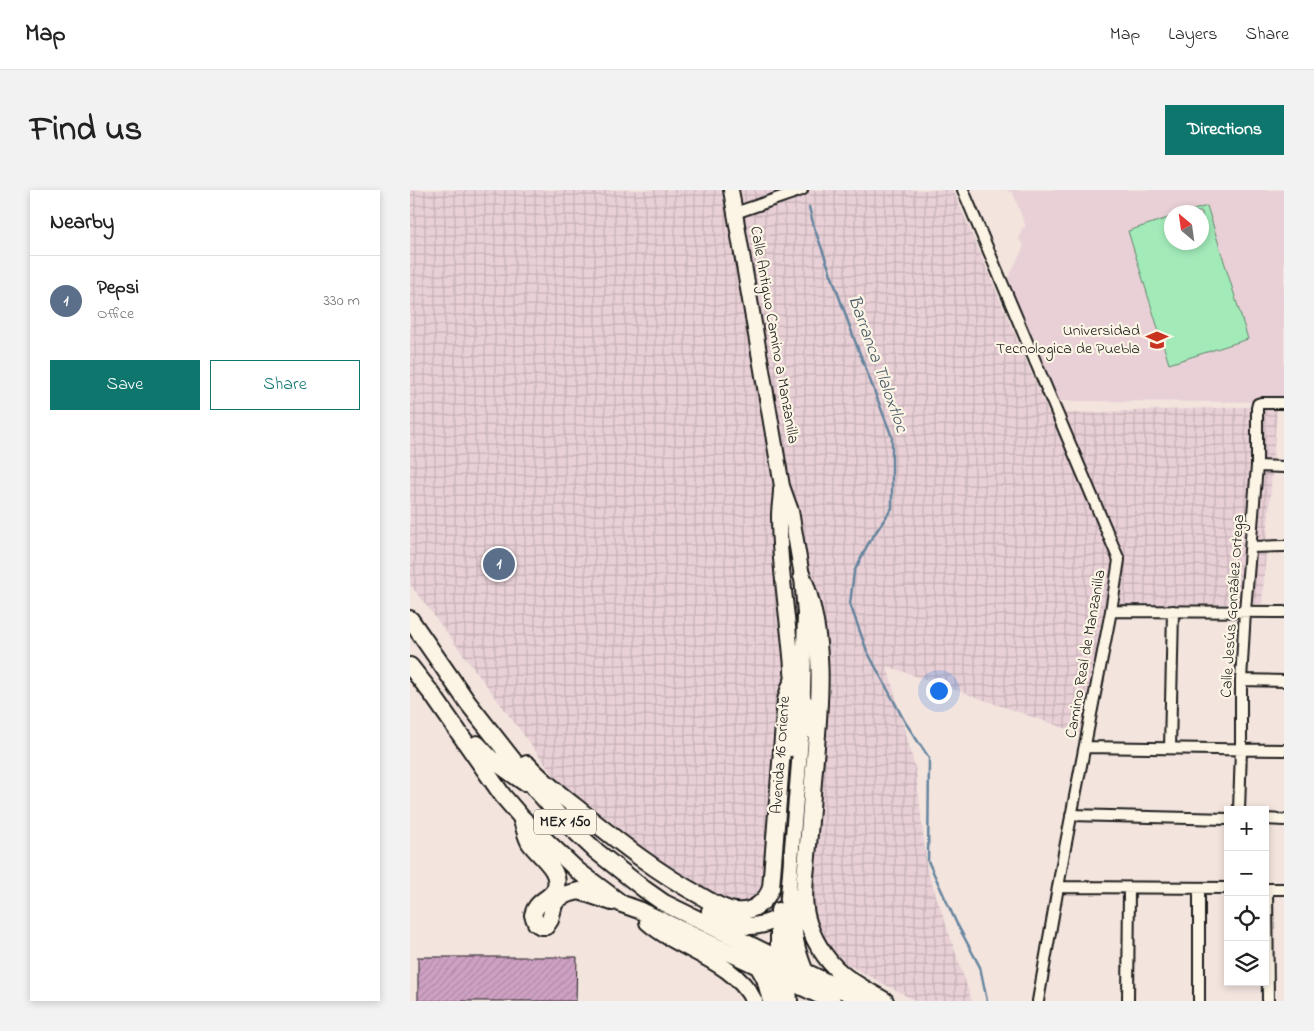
<!DOCTYPE html>
<meta charset="utf-8">
<style>
body{margin:0;font-family:"Indie Flower",sans-serif;background:#f2f2f2;color:#222}
.controls{position:absolute;right:15px;bottom:15px;display:grid;overflow:hidden;border-radius:0px;box-shadow:0 2px 8px #0003}
.controls button{width:45px;height:45px;display:grid;place-items:center;padding:0;border:0;border-bottom:1px solid #e0e0e0;background:#fff;color:#222;font:25px sans-serif}
.compass{position:absolute;left:754px;top:15px;width:45px;height:45px;border-radius:50%;background:#fff;box-shadow:0 2px 8px #0003;rotate:331deg}
.you{position:absolute;left:528px;top:500px;width:18px;height:18px;margin:-12px;border:4px solid #fff;border-radius:50%;background:#1a73e8;box-shadow:0 0 0 8px #1a73e833}
.badge{display:grid;place-items:center;width:32px;height:32px;border-radius:50%;background:#0f766e;color:#fff;font-size:16px;font-weight:700}
.pin{position:absolute;translate:-50% -50%;border:2px solid #fff;box-shadow:0 1px 5px #0006}
.list{margin:0;padding:0;list-style:none}
h2{display:flex;justify-content:space-between;align-items:center;height:65px;margin:0;padding:0 20px;font-size:21px}
h2 small{font-size:16px;font-weight:400;color:#767676}
.list li{display:grid;grid-template-columns:32px 1fr auto;gap:15px;align-items:center;box-sizing:border-box;height:90px;padding:0 20px;border-top:1px solid #e0e0e0}
.list b{display:block;font-size:19px;white-space:nowrap}
.list p{margin:0;font-size:16px;white-space:nowrap;color:#767676}
.list em{font-size:16px;font-style:normal;color:#767676}
.actions{display:flex;gap:10px;padding:15px 20px}
.actions a{flex:1;padding:11px 0;border:1px solid #0f766e;border-radius:0px;text-align:center;font-size:18px;color:#0f766e}
.actions .main{background:#0f766e;color:#fff}
.icon{flex:none;width:28px;height:28px;fill:none;stroke:currentColor;stroke-width:2;stroke-linecap:round;stroke-linejoin:round}
.map{position:relative;flex:none;width:874px;height:811px;overflow:hidden;border-radius:0px}
header{display:flex;align-items:center;gap:30px;box-sizing:border-box;height:70px;padding:0 25px;background:#fff;border-bottom:1px solid #e0e0e0}
header strong{font-size:24px}
nav{display:flex;gap:28px;margin-inline-start:auto;font-size:18px}
.intro{display:flex;align-items:center;justify-content:space-between;box-sizing:border-box;height:120px;padding:0 30px}
h1{margin:0;font-size:35px}
.button{padding:12px 22px;border-radius:0px;background:#0f766e;color:#fff;font-size:18px;font-weight:700}
main{display:flex;gap:30px;padding:0 30px}
aside{flex:1;background:#fff;border-radius:0px;box-shadow:0 2px 8px #0003}
.map>svg:first-child{display:block}
.built{fill:#e8d0d6;fill-rule:evenodd}
.industrial{fill:url(#industrial-grid)}
.garden{fill:#a2ebb9;stroke:#5f846a}
.lines{fill:none;stroke-linecap:round;stroke-linejoin:round}
.stream{stroke:#65849e;stroke-width:2.5}
.building{fill:url(#building-hatch);stroke:#1c1c1c}
.minor-casing{stroke:#1c1c1c;stroke-width:14}
.secondary-casing{stroke:#1c1c1c;stroke-width:18}
.primary-casing{stroke:#1c1c1c;stroke-width:20}
.minor{stroke:#fcf5e5;stroke-width:10}
.secondary{stroke:#fcf5e5;stroke-width:14}
.primary{stroke:#fcf5e5;stroke-width:16}
.labels{text-anchor:middle;dominant-baseline:central;stroke-width:4.5;stroke-linejoin:round;paint-order:stroke}
.shield{fill:#fcf5e5;stroke:#5f5d58;stroke-width:1}
.shield-label{font-size:15px;font-weight:bold;fill:#1c1c1c}
.poi-label{font-size:16px;fill:#1c1c1c;stroke:#fcf5e5;text-anchor:end}
.street-label{font-size:16px;fill:#1c1c1c;stroke:#fcf5e5}
.water-label{font-size:18px;font-style:italic;fill:#475968;stroke:#fcf5e5}
</style>
<header>
<strong>Map</strong>
<nav><a>Map</a><a>Layers</a><a>Share</a></nav>
</header>
<div class="intro"><h1>Find us</h1><a class="button">Directions</a></div>
<main>
<aside>
<h2>Nearby<small></small></h2>
<ul class="list">
<li><span class="badge" style="background:#5c6f8a">1</span><div><b>Pepsi</b><p>Office</p></div><em>330 m</em></li>
</ul>
<div class="actions"><a class="main">Save</a><a>Share</a></div>
</aside>
<div class="map">
<svg width="874" height="811" viewBox="0 0 874 811">
<defs>
<pattern id="industrial-grid" width="8" height="8" patternUnits="userSpaceOnUse" patternTransform="scale(1.25)"><rect width="8" height="8" fill="#e8d0d6"/><path d="M0 4h8M4 0v8" fill="none" stroke="#c6b2b7"/></pattern>
<pattern id="building-hatch" width="6" height="6" patternUnits="userSpaceOnUse" patternTransform="scale(1.25)"><rect width="6" height="6" fill="#cea1c3"/><path d="M-1 1l2-2M0 6l6-6M5 7l2-2" fill="none" stroke="#b08aa7"/></pattern>
</defs>
<rect width="100%" height="100%" fill="#f3e4de"/>
<filter id="ink" filterUnits="userSpaceOnUse"><feTurbulence type="fractalNoise" baseFrequency=".02" numOctaves="2"/><feDisplacementMap in="SourceGraphic" scale="10" xChannelSelector="R" yChannelSelector="G"/><feConvolveMatrix kernelMatrix="1 2 1 2 8 2 1 2 1" color-interpolation-filters="sRGB"/></filter>
<g filter="url(#ink)">
<path class="built" d="M596 0H874V212L644 211 598 89 614 56 609 49 612 38 616 37 603 3ZM762 22H792V52H762Z"/>
<path class="industrial" d="M0 0H543L639 224 862 216 867 218 852 414 699 415 671 544 477 476 506 581 517 679 562 811H506L324 714 242 665 146 588 0 394Z"/>
<path class="garden" d="M797 16 838 149 759 174 718 41 761 27 762 52H792V22H777Z"/>
<g class="lines">
<path class="stream" d="M399 17 404 37 445 151 482 247V318L458 354 444 382 440 414 457 461 495 532 519 568 518 671 546 732 570 777 577 811"/>
</g>
<path class="building" d="M8 767H167L166 811H8Z"/>
<g class="lines">
<g class="minor-casing">
<path id="minor" d="M553 0 709 370 701 421 654 663 628 811
M325 23 392 0
M847 276 874 277
M841 357 874 356
M701 421 874 422
M831 490 874 491
M675 557 874 560
M760 558 763 421
M829 620 831 559V490L835 421 847 276V218L848 214 851 213H874
M661 625 818 629
M855 629 874 630
M648 697 818 698
M789 698V811
M855 699H874
M857 699 858 811
M718 811 719 698"/>
</g>
<g class="secondary-casing">
<path id="secondary" d="M321 0 372 296 381 321 392 386 395 424 392 536 377 719V774L380 811
M371 299C371 308 369 317 369 326 369 382 380 436 383 492
M381 559 383 516
M368 720V769L371 811"/>
</g>
<g class="primary-casing">
<path id="primary" d="M392 386C417 447 410 515 404 579 401 615 399 651 395 686 394 699 393 712 396 725 401 747 415 770 432 784 445 795 461 802 475 811
M0 429 58 513 128 602 150 627 186 661 234 699 254 713 455 811
M0 476 22 504 93 606 111 627 168 681 212 714 229 720 422 811
M383 481 393 510 400 527 402 540
M67 554 80 568 114 592
M117 574C133 592 153 607 172 622 210 653 248 683 291 706 301 712 314 720 326 721 342 723 356 712 361 698L376 510 380 497 383 491
M112 631C115 638 116 647 120 653 129 666 153 681 145 699 141 708 130 710 126 718 124 720 124 723 123 725L126 733 131 736H136L140 730 144 714 149 708 157 704 169 701 202 712
M387 707C387 714 385 722 384 730 382 749 390 770 397 787
M300 721C308 726 317 731 326 734 343 739 366 734 377 719
M238 732C271 761 323 769 344 811
M347 774 355 788 361 811"/>
</g>
<use href="#minor" class="minor"/>
<use href="#secondary" class="secondary"/>
<use href="#primary" class="primary"/>
</g>
</g>
<defs>
<g id="university-bare" transform="scale(1.725)"><path d="M0-5L7-2L0 1L-7-2ZM-4 1L0 2.5L4 1V4Q0 6-4 4Z" fill="#c8321e" stroke="#fcf5e5" stroke-width="2.5" paint-order="stroke"/></g>
</defs>
<g fill-rule="evenodd">
<use href="#university-bare" x="747" y="150"/>
</g>
<g class="labels">
<rect class="shield" x="124" y="619.5" width="62" height="25" rx="4"/>
<g class="shield-label">
<text x="155" y="632">MEX 150</text>
</g>
<g class="poi-label">
<text x="730" y="141">Universidad<tspan x="730" dy="18">Tecnologica de Puebla</tspan></text>
</g>
<g class="street-label">
<text transform="translate(364 145) rotate(80)">Calle Antiguo Camino a Manzanilla</text>
<text transform="translate(823 416) rotate(-86)">Calle Jesús González Ortega</text>
<text transform="translate(676 464) rotate(-80)">Camino Real de Manzanilla</text>
<text transform="translate(371 565) rotate(-86)">Avenida 16 Oriente</text>
</g>
<g class="water-label">
<text transform="translate(467 174) rotate(70)">Barranca Tlaloxtloc</text>
</g>
</g>
</svg>
<div class="controls">
<button>+</button>
<button>−</button>
<button><svg class="icon" aria-label="locate" viewBox="0 0 24 24"><circle cx="12" cy="12" r="6"/><path d="M12 2v4M12 18v4M2 12h4M18 12h4"/></svg></button>
<button><svg class="icon" aria-label="layers" viewBox="0 0 24 24"><path d="M12 4l9 5-9 5-9-5zM3 14l9 5 9-5"/></svg></button>
</div>
<svg class="compass" viewBox="-18 -18 36 36"><path d="M0-13l5 13h-10z" fill="#e53935"/><path d="M0 13l5-13h-10z" fill="#767676"/></svg>
<div class="you"></div>
<div class="pin badge" style="left:89px;top:374px;background:#5c6f8a">1</div>
</div>
</main>
